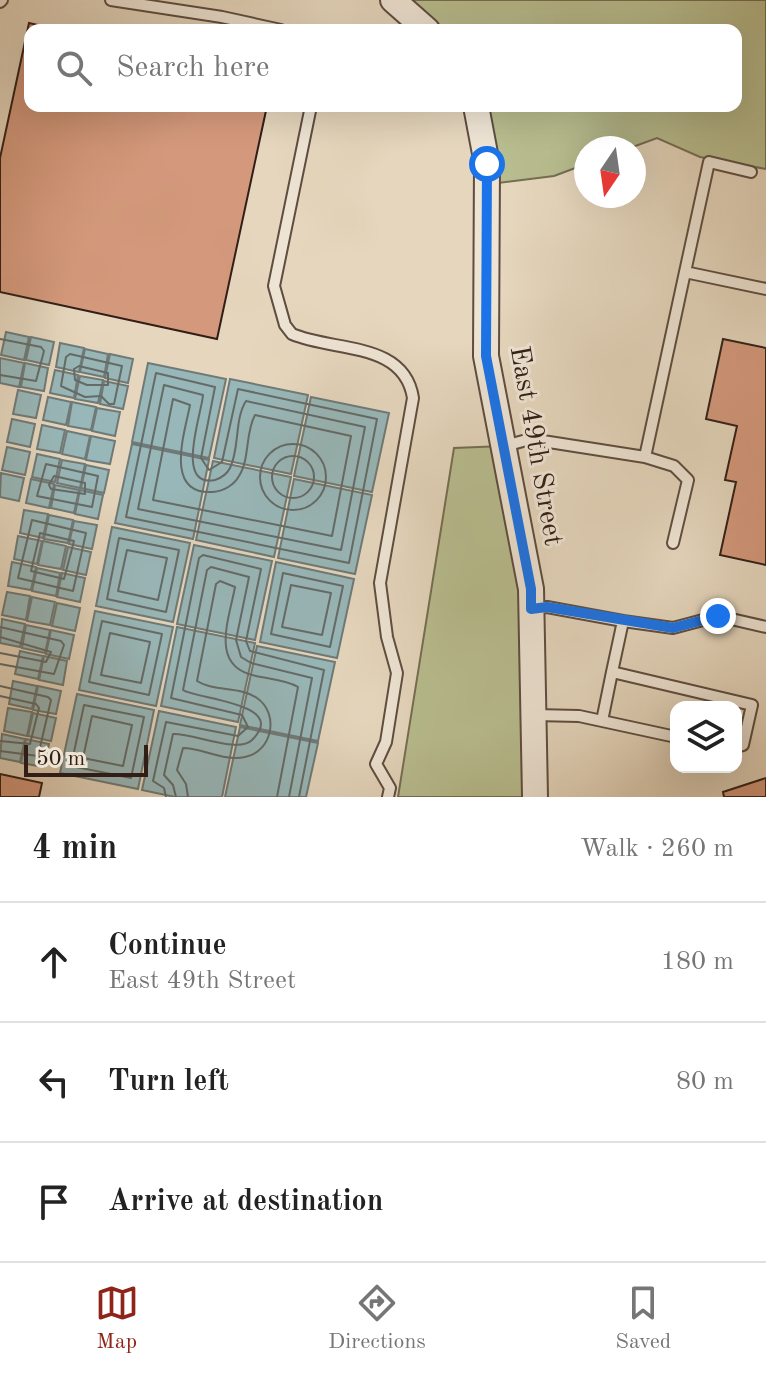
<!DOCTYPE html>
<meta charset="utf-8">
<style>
body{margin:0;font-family:"Old Standard TT",serif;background:#f6f6f6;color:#222}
.controls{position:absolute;right:24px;bottom:24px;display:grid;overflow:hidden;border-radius:16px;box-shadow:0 8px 32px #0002}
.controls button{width:72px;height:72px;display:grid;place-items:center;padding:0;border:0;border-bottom:2px solid #e0e0e0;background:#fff;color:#222;font:40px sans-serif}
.compass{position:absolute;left:574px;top:136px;width:72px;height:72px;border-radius:50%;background:#fff;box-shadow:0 8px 32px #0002;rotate:193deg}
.scale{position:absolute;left:24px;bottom:20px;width:124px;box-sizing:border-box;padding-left:8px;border:4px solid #311f17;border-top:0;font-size:22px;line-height:28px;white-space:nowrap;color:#311f17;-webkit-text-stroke:6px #eee4d4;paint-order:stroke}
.stop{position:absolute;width:24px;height:24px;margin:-18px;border:6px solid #1a73e8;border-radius:50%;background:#fff}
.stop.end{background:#1a73e8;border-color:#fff;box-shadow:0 2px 8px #0008}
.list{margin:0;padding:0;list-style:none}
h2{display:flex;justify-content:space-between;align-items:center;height:104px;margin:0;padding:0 32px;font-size:34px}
h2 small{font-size:26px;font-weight:400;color:#767676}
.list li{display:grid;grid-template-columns:52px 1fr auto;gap:24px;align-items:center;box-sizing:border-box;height:120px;padding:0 32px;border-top:2px solid #e0e0e0}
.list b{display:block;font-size:30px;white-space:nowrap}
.list p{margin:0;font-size:26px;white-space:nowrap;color:#767676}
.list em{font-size:26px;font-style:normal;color:#767676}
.icon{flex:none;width:44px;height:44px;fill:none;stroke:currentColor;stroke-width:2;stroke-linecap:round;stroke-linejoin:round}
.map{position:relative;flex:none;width:766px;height:797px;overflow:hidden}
.search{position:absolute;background:#fff;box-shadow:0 8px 32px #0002;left:24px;right:24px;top:24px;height:88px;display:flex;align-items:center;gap:20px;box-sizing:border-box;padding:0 28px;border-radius:16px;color:#767676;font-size:30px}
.sheet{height:464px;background:#fff}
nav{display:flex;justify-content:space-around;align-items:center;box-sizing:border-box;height:112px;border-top:2px solid #e0e0e0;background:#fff;font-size:22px;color:#767676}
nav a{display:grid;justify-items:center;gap:4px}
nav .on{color:#8f2418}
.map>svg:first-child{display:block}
.green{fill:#b8bd8f;stroke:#746e53;stroke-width:2}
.water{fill:#98b7b8;stroke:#6f7a78;stroke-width:2}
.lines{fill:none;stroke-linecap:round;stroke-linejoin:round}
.shore{stroke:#646b68;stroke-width:2}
.building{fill:#d4997c;stroke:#311f17;stroke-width:2}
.service-casing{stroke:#5e4d40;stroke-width:14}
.tertiary-casing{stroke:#5e4d40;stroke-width:28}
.service{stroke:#eee4d4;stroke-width:10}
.tertiary{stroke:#eee4d4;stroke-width:24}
.route{stroke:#1a73e8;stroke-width:10}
.labels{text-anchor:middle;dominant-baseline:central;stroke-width:6;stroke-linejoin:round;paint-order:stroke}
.street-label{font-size:28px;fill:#311f17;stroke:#eee4d4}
</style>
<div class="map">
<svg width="766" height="797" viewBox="0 0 766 797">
<rect width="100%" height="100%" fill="#e5d6bd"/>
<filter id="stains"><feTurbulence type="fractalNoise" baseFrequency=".0025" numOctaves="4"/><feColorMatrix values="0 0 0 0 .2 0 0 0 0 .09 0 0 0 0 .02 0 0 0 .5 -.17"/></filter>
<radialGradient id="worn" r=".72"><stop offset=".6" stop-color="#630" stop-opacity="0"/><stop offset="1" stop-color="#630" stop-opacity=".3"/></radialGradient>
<path class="green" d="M402 0H766V169L700 157 657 138 630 148H586V164L554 176 490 184 475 106H736V30H427Z
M503 446 531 589 535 797H398L454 448Z"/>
<path class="water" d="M6 332 29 337 24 360 1 355Z
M31 337 54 342 49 365 26 360Z
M60 343 84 348 79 372 56 367Z
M85 349 108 354 104 377 80 372Z
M110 354 133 359 128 383 105 378Z
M0 358 24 363 19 387 0 383Z
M25 363 48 368 44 391 21 387Z
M148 363 226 379 209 458 132 442Z
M55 370 78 375 74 398 50 393Z
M80 376 103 380 98 403 75 399Z
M230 379 308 395 291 474 214 458Z
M104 381 128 386 123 409 100 404Z
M18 390 41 395 36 418 13 414Z
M48 397 71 402 66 425 43 420Z
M311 397 389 413 372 492 294 476Z
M72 402 96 407 91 430 68 426Z
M97 408 120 412 115 436 92 431Z
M12 419 35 424 30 447 7 442Z
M42 425 65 430 60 453 37 449Z
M67 431 90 436 85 459 62 454Z
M91 436 115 441 110 464 86 460Z
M132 444 209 460 193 539 115 523Z
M7 447 30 452 25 475 2 470Z
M37 454 60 459 55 482 32 477Z
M62 460 85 464 80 488 57 483Z
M213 461 291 477 274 557 196 540Z
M86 465 109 470 104 493 81 488Z
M1 473 24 478 19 501 0 497Z
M31 479 54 484 49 508 26 503Z
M294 479 372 495 355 574 278 558Z
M55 485 79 490 74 513 51 508Z
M80 490 103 495 98 519 75 514Z
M24 510 48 514 43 538 20 533Z
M49 515 73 520 68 543 44 539Z
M74 521 97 525 92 549 69 544Z
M112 527 190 543 173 622 96 606Z
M18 536 42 541 37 564 14 559Z
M43 541 66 546 61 569 38 565Z
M194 545 272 561 255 640 177 624Z
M68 547 91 552 86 575 63 570Z
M12 562 36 567 31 590 8 586Z
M276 562 354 579 337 658 260 642Z
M37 568 60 573 56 596 32 591Z
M62 573 85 578 80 602 57 597Z
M7 592 30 596 26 620 2 615Z
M32 597 55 602 50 625 27 621Z
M57 603 80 608 75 631 52 626Z
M95 611 173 627 156 706 79 690Z
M2 619 25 624 20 647 0 643Z
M26 625 50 630 45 653 22 648Z
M177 627 255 643 238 722 161 706Z
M51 630 74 635 69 659 46 654Z
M257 646 335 662 318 741 240 725Z
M20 651 43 656 38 679 15 674Z
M44 656 67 661 63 685 39 680Z
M13 681 37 686 32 709 9 704Z
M38 686 61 691 56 714 33 710Z
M77 694 154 710 138 789 60 773Z
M8 708 32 712 27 736 4 731Z
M159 711 236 727 222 797H175L142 790Z
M33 713 56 718 51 741 28 736Z
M240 727 318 743 306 797H225Z
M2 734 25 739 20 762 0 758Z
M26 739 49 744 44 767 21 763Z"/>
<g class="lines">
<path class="shore" d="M0 339 41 347 44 351 36 381 0 375
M70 354 122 366 114 404H109L101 396 85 397 61 386 66 357Z
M79 366 108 373V385H87L75 380 74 369Z
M156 373 215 387 201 458 209 470 222 462 238 389 377 419 349 563 126 517Z
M164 385 203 395C202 413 174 488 215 480 221 478 227 474 230 468 240 448 234 420 246 401L365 427 341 550 138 509Z
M173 399 190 405C185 432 163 495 213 492 224 491 234 485 239 476 250 459 245 433 255 415L351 436 332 536 153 500Z
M260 477a33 33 0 1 1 66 0a33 33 0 1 1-66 0Z
M272 477a21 21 0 1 1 42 0a21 21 0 1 1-42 0Z
M46 464 98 476 92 507 37 496Z
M54 476 85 483V494L51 489 49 485Z
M32 520 86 533 73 591 18 578Z
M40 533 74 541 64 579 31 571Z
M119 538 179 550 166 612 107 599Z
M127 550 167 558 158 600 118 591Z
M283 573 343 586 330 647 271 634Z
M291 585 331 593 322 635 282 627Z
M102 621 162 634 149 695 89 682Z
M0 627 61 641 64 645 54 674 0 664
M110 633 150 642 141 683 101 675Z
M0 637 51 652 46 662 0 653
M0 686 48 697 51 700 38 756 0 751
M0 696 36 704 39 708 30 744 0 741
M84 705 144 717 131 778 71 766Z
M92 716 132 725 123 766 83 758Z
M166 797 164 788 153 781 166 722 238 736 248 727 242 715 171 698 199 558 203 555 261 569 246 641 250 651 324 670 299 797
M176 797 173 785 164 775 173 734C193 733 238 754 252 740 290 703 196 699 183 690L207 570 211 567 249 577 236 640 241 657 251 663 312 678 289 797
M188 797 186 784 177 770 183 748C203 748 224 762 245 757 272 752 280 714 257 698 240 686 214 692 197 681L216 584 220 581 235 587C229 620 209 667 256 676 269 679 287 680 298 687L277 797"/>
</g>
<path class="building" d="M29 23 60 30H30V106H267L217 339 0 292V158Z
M723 339 766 348V565L720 555 736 482 725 480 737 426 706 419Z
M0 774 42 783 39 797H0Z
M766 778V797H724L723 792Z"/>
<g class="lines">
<g class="service-casing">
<path id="service" d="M111 0 222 17 281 30
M0 2 2 0
M311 106 274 286 285 325 292 334C334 352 404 341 413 398L380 583 387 637 397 673 386 742 376 764 390 788 388 797
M685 272 709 162 751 172
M505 446 530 439 645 457 685 272 766 289
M645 457 674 466 688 480 673 543
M531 609 547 607 623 621 612 672
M623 621 673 628 718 616 766 627
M535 715 579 716 676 737
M602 721 612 672 752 705 743 745 736 747"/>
</g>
<g class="tertiary-casing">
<path id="tertiary" d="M393 0 427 30
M476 106 487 164 486 356 531 589 535 797"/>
</g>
<use href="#service" class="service"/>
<use href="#tertiary" class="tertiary"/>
</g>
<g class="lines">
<path class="route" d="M487 164 486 356 531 589V609L547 607 673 628 718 616"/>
</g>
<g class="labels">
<g class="street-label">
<text transform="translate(535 446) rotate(80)">East 49th Street</text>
</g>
</g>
<rect width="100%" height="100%" filter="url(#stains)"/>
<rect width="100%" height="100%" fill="url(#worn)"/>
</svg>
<div class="controls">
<button><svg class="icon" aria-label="layers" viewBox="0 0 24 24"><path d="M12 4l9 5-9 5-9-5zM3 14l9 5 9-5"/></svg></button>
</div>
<svg class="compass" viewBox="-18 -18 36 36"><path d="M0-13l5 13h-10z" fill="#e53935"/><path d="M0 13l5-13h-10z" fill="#767676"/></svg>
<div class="scale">50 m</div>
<div class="stop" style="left:487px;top:164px"></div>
<div class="stop end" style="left:718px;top:616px"></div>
<div class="search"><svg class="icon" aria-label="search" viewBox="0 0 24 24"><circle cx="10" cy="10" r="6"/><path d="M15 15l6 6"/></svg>Search here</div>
</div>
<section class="sheet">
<h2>4 min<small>Walk · 260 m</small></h2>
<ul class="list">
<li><svg class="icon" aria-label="ahead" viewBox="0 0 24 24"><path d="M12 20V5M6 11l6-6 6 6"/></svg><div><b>Continue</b><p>East 49th Street</p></div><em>180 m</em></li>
<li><svg class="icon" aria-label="left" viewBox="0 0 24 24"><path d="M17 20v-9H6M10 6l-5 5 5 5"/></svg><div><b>Turn left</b></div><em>80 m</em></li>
<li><svg class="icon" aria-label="arrive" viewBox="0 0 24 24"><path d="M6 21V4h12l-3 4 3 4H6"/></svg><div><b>Arrive at destination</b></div></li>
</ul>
</section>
<nav>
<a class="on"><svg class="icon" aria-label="map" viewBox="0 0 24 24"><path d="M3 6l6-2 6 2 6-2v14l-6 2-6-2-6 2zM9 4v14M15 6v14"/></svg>Map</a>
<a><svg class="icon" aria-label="directions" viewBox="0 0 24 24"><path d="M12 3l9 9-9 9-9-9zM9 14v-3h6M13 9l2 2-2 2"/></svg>Directions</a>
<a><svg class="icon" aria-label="saved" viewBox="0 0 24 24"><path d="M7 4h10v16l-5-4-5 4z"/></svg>Saved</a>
</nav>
